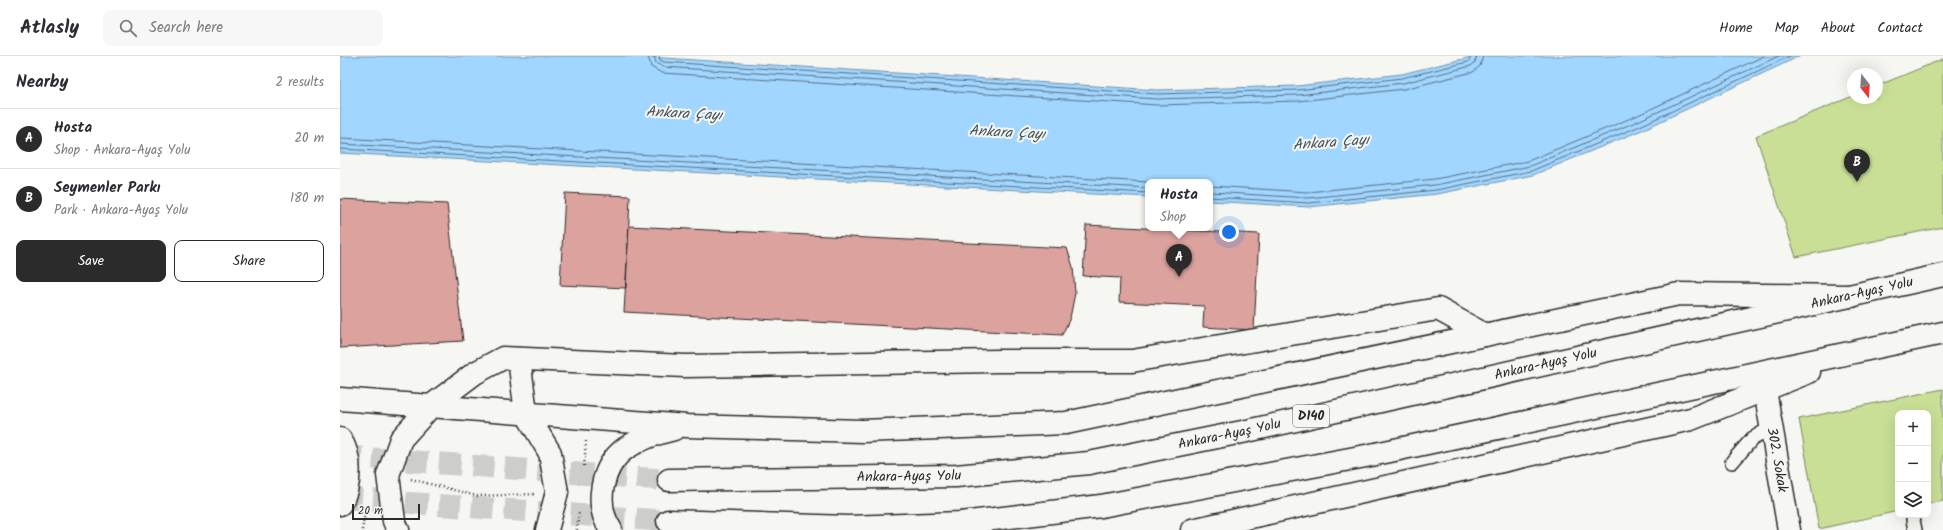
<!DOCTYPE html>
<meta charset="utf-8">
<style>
body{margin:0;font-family:Kalam,sans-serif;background:#f7f7f7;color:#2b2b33}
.controls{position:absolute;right:12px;bottom:12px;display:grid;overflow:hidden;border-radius:8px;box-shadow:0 4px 16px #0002}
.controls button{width:36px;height:36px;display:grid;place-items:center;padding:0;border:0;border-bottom:1px solid #e1e1e2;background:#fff;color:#2b2b33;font:20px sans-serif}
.compass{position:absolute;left:1507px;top:12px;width:36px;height:36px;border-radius:50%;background:#fff;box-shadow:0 4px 16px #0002;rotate:163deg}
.scale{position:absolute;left:12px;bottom:10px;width:68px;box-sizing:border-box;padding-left:4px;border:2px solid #2b2b2b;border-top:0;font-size:11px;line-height:14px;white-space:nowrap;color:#2b2b2b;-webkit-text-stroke:3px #f6f6f2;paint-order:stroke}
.you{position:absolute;left:889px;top:176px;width:14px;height:14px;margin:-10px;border:3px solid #fff;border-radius:50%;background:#1a73e8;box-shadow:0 0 0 6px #1a73e833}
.badge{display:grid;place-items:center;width:26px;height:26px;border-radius:50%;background:#2b2b2b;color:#fff;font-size:13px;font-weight:700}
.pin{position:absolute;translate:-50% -33px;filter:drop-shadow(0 1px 2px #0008)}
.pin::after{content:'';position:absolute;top:21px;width:14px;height:12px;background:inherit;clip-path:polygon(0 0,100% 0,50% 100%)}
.popup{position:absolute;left:805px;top:123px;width:68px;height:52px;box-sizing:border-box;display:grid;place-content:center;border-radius:8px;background:#fff;filter:drop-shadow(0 1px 3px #0005);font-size:13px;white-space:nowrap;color:#7c7c81}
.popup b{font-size:15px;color:#2b2b33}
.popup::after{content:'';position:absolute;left:50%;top:100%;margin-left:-8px;border:8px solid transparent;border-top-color:#fff}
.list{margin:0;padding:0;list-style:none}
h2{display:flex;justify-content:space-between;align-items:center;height:52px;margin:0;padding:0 16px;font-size:17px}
h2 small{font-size:13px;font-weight:400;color:#7c7c81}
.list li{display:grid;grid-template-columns:26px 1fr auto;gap:12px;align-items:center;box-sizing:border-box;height:60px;padding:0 16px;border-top:1px solid #e1e1e2}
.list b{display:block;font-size:15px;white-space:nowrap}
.list p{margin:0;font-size:13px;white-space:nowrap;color:#7c7c81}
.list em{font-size:13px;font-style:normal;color:#7c7c81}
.actions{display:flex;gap:8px;padding:12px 16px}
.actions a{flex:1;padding:9px 0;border:1px solid #2b2b2b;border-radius:8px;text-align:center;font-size:14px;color:#2b2b2b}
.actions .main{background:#2b2b2b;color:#fff}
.icon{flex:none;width:22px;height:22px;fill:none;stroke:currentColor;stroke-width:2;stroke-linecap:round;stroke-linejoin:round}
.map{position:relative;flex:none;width:1603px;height:474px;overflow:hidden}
header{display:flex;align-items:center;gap:24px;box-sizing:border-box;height:56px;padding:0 20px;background:#fff;border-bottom:1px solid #e1e1e2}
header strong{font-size:19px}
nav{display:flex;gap:22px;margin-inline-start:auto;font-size:14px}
.search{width:280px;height:36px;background:#f7f7f7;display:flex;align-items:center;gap:10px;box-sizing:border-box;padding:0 14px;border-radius:8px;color:#7c7c81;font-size:15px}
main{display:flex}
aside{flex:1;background:#fff}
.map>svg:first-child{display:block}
.green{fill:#c8df95;stroke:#7a8560}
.water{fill:#a0d6ff;stroke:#7192aa}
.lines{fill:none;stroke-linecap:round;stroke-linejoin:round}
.shore{stroke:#5a6f80;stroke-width:1}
.building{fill:#dca29d;stroke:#2b2b2b}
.trunk-tunnel{stroke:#cdcdca;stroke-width:22;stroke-dasharray:22 11;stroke-linecap:butt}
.service-casing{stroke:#2b2b2b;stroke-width:16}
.minor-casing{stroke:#2b2b2b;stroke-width:25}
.trunk-casing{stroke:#2b2b2b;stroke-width:25}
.path{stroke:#2b2b2b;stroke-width:2.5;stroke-dasharray:1 3;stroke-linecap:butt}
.service{stroke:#f6f6f2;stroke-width:13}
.minor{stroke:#f6f6f2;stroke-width:22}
.trunk{stroke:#f6f6f2;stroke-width:22}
.labels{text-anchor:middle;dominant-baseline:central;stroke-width:4;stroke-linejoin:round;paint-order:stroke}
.shield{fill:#f6f6f2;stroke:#686867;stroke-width:1}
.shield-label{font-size:13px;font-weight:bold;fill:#2b2b2b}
.street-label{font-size:14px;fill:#2b2b2b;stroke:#f6f6f2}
.water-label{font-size:15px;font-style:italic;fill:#485660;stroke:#f6f6f2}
</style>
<header>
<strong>Atlasly</strong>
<div class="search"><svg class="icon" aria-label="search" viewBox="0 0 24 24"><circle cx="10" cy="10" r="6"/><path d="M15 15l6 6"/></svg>Search here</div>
<nav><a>Home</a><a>Map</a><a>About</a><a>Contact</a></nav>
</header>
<main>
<aside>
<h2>Nearby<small>2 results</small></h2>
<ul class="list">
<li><span class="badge">A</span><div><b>Hosta</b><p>Shop · Ankara-Ayaş Yolu</p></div><em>20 m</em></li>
<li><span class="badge">B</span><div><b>Seymenler Parkı</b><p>Park · Ankara-Ayaş Yolu</p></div><em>180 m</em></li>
</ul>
<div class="actions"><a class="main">Save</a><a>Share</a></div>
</aside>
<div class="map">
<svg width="1603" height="474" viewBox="0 0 1603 474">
<rect width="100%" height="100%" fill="#f6f6f2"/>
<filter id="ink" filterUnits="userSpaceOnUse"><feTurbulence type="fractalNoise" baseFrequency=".025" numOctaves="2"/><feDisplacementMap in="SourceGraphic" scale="8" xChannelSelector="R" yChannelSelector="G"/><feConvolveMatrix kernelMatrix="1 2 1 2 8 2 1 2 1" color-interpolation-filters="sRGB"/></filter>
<g filter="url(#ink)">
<path class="green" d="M1603 3V171L1456 201 1416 80 1513 40V42H1537V30Z
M1603 333V445L1588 448V357H1558V455L1479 473 1459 363Z"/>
<path class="water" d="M0 0H293L817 34 957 30 1062 18 1135 0H1460L1302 74 1193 119 1097 138 968 151 870 145V126H808V141L0 97Z"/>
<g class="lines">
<path class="shore" d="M308 0 311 11 322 17 817 49 959 45 1064 33 1133 16 1140 10 1143 0
M314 0 316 7 323 11 817 43 958 39 1063 27 1131 10 1135 6 1137 0
M319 0 320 4 324 6 817 38 958 34 1062 22 1128 6 1132 0
M0 82 809 126
M0 88 808 132
M0 93 808 137
M870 130 968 136 1095 123 1188 105 1296 60 1424 0
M870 136 968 142 1095 129 1190 110 1298 65 1439 0
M870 141 969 147 1096 134 1191 115 1300 70 1450 0"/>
</g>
<path class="building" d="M225 137 290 140 286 232 220 229Z
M0 143 107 148 123 285 0 292Z
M746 169 919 178 914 274 863 271 864 250 779 246 780 222 743 220Z
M289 170 727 192 733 211 735 237 730 262 722 279 284 256Z"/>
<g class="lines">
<path class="trunk-tunnel" d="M0 400 329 424
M0 442 328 465"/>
<g class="service-casing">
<path id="service" d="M1392 406 1412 383 1431 372
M1573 464 1575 474"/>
</g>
<g class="minor-casing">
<g id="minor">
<path d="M179 303 186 357"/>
<path id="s1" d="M1425 334 1449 474"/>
<path d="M91 350 135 317 163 302 345 310 659 305H792L1098 253 1145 279"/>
</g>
</g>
<g class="trunk-casing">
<g id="trunk">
<path d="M0 343 347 370 522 375 726 367 1339 238 1512 240"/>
<path d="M186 357 210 397 217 436 207 474"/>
<path d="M0 383C12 400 11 431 0 448"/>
<path id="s2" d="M329 424 616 420 749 407 907 375 1603 219"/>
<path d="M328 465 508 471 621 467 761 450 1031 399 1603 277"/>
<path d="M58 474 54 465 48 419 61 383 91 350"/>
<path d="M271 474C254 449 261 410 286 392 301 382 317 377 334 373"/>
<path d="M852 474 1351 363 1469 316"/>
</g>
</g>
<path class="path" d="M244 410 246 385
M71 423 137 440 194 438
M22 474 26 451
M237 474 239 455"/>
<use href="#service" class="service"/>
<use href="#minor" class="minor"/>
<use href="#trunk" class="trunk"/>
</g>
</g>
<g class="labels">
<rect class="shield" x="953" y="349" width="36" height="22" rx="3"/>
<g class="shield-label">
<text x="971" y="360">D140</text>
</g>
<g class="street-label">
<text stroke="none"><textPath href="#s2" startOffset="1212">Ankara-Ayaş Yolu</textPath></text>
<text stroke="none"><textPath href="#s2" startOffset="888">Ankara-Ayaş Yolu</textPath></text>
<text stroke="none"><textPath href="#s2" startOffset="564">Ankara-Ayaş Yolu</textPath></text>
<text stroke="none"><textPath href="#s1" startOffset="71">302. Sokak</textPath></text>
<text stroke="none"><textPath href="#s2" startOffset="240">Ankara-Ayaş Yolu</textPath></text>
</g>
<g class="water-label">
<text transform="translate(344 58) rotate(3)">Ankara Çayı</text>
<text transform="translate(667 77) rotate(3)">Ankara Çayı</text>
<text transform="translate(991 87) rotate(-4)">Ankara Çayı</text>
</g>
</g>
</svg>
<div class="controls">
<button>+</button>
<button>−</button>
<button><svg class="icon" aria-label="layers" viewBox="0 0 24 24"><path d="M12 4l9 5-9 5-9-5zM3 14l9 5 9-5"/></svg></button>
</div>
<svg class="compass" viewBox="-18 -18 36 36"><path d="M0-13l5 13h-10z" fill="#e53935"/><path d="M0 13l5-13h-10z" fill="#7c7c81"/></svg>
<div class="scale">20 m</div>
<div class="you"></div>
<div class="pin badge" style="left:839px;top:221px">A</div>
<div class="popup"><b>Hosta</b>Shop</div>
<div class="pin badge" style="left:1517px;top:126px">B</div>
</div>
</main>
